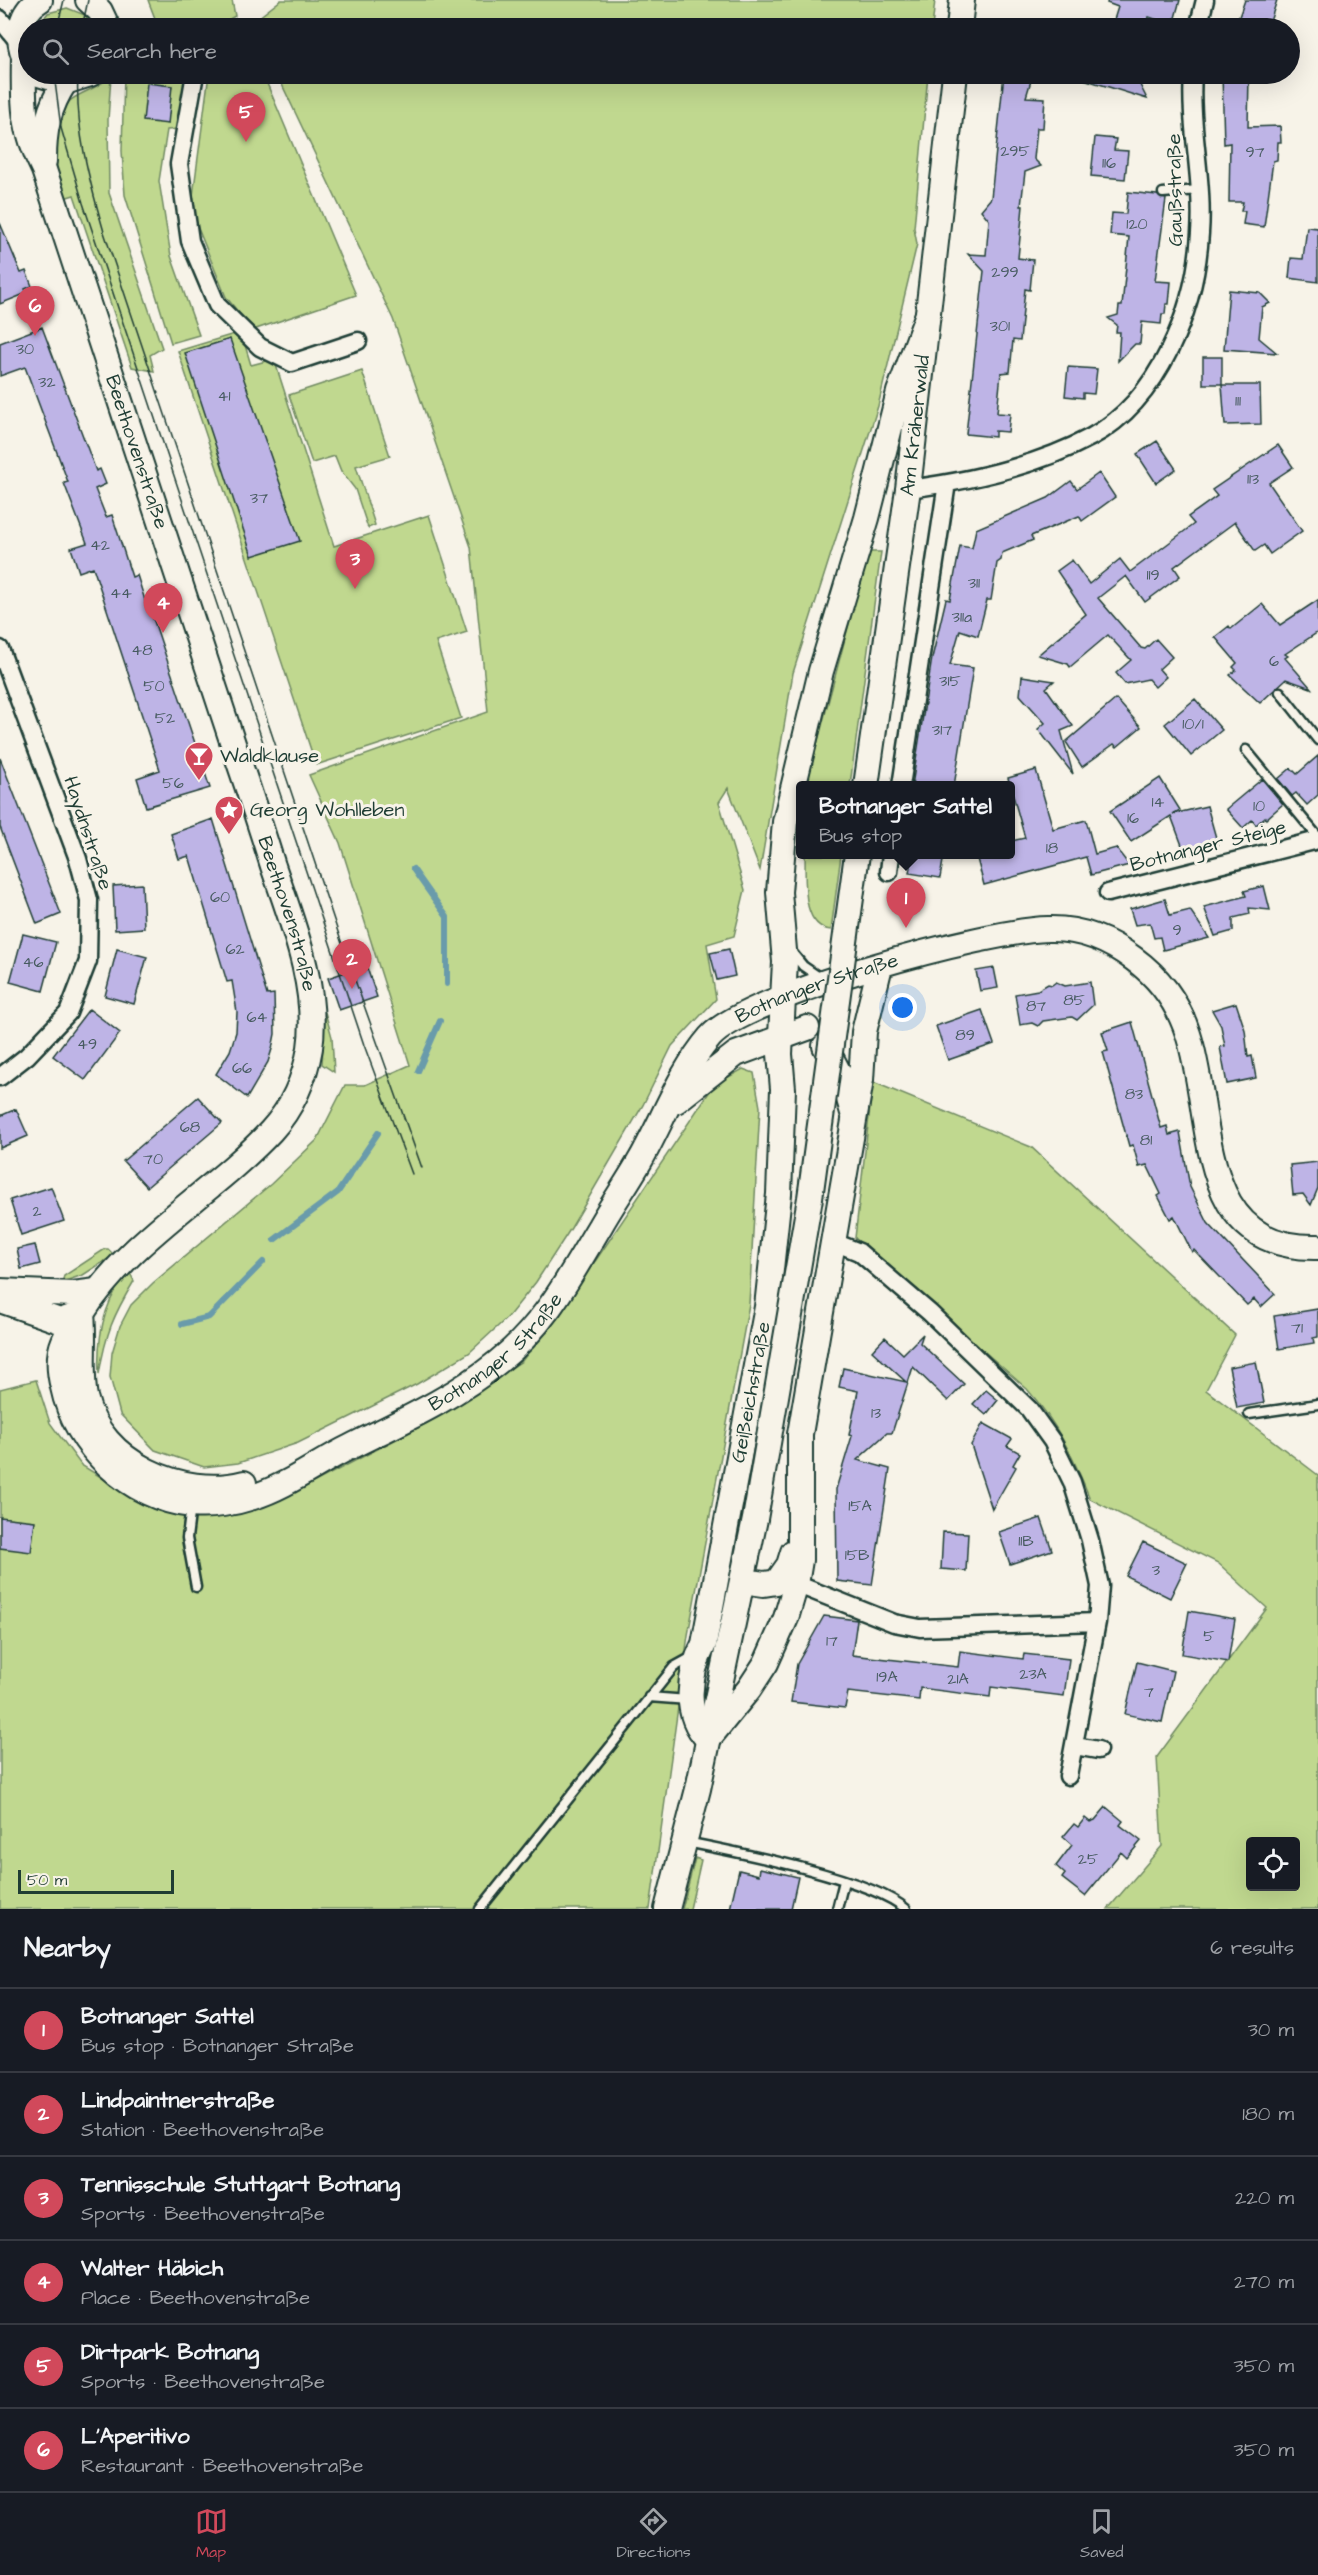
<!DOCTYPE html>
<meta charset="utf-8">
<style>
body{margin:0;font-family:"Architects Daughter",sans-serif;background:#20242c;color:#f1f3f6}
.controls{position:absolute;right:18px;bottom:18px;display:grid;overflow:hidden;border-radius:6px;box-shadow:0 6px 24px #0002}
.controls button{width:54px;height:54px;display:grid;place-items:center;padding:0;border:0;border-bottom:2px solid #363941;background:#171b24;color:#f1f3f6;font:30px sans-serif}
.scale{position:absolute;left:18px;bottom:15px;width:156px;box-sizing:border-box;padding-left:6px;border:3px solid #1f3d34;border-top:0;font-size:16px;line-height:21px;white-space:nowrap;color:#1f3d34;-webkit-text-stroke:4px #f7f3e8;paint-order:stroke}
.you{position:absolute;left:903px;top:1008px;width:21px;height:21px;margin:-15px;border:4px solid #fff;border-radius:50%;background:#1a73e8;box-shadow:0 0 0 9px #1a73e833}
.badge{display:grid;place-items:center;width:39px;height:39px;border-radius:50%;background:#d1495b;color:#fff;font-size:20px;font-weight:700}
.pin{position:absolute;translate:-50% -50px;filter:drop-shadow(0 2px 3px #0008)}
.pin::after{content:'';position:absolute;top:32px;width:21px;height:18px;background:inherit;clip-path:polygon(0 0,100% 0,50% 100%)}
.popup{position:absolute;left:796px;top:781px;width:219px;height:78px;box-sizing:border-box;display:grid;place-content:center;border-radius:6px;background:#171b24;filter:drop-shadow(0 2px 4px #0005);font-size:20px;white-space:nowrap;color:#9ea1a6}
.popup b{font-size:22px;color:#f1f3f6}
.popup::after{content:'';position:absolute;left:50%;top:100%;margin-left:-12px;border:12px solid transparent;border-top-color:#171b24}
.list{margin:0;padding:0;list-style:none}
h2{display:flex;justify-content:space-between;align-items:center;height:78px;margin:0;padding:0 24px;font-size:26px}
h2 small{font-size:20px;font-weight:400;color:#9ea1a6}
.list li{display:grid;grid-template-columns:39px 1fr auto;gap:18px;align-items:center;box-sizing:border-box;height:84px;padding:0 24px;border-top:2px solid #363941}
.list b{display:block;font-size:22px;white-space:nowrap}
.list p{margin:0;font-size:20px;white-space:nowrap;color:#9ea1a6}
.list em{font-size:20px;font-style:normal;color:#9ea1a6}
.icon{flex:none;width:33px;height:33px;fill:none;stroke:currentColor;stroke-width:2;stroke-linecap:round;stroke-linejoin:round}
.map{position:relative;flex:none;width:1318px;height:1909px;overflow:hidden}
.search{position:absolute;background:#171b24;box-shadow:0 6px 24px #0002;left:18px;right:18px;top:18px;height:66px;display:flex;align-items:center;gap:15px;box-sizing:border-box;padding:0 21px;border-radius:33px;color:#9ea1a6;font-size:22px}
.sheet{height:582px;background:#171b24}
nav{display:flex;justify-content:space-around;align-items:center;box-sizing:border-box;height:84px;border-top:2px solid #363941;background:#171b24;font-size:16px;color:#9ea1a6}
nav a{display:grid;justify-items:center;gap:3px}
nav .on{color:#d1495b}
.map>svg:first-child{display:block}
.green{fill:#c0d88f;stroke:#708a62;stroke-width:1.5;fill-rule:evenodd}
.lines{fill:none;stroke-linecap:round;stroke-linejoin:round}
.stream{stroke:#699bab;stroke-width:6}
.building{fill:#beb4e6;stroke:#1f3d34;stroke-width:1.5}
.lane-casing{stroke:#1f3d34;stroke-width:13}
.street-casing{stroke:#1f3d34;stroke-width:21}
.secondary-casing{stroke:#1f3d34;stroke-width:28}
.lane{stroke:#f7f3e8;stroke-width:8}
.street{stroke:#f7f3e8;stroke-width:16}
.secondary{stroke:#f7f3e8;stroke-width:24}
.tram{stroke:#1f3d34;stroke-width:1.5}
.secondary-bridge-casing{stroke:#1f3d34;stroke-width:28;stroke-linecap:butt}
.secondary-bridge{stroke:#f7f3e8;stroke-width:24}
.labels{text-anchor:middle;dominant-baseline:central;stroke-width:6;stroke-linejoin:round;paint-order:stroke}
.number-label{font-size:16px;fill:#475b60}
.street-label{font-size:20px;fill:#1f3d34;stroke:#f7f3e8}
.poi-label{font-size:20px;fill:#1f3d34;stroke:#f7f3e8;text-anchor:start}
</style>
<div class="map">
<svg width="1318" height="1909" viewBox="0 0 1318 1909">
<rect width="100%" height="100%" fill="#f7f3e8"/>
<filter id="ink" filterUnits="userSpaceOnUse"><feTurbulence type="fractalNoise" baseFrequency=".0167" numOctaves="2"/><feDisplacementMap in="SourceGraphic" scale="12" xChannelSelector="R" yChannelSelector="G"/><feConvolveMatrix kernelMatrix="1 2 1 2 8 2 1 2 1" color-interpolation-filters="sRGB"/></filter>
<g filter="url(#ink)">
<path class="green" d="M148 0H232L235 16C204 35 191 28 156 21Z
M281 0H935L932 28H256L253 22Z
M67 8 85 15 94 28H36L48 13Z
M124 74H187L179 129 167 130 159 181 171 256 199 335 171 343 125 195 122 151Z
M209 74H263L356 295 253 330 226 297 191 211Z
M277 74H928L914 228 917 244 878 406 793 673 760 870 728 788 719 802 745 890 734 936 707 944 716 999 672 1046 643 1105 571 1228 536 1282 508 1317 469 1353 417 1384 298 1443 238 1463 204 1467 155 1450 120 1414 110 1377 112 1353 120 1326 131 1305 153 1283 271 1184 317 1140 345 1085H365L410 1065 340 843 309 775 488 712 471 547 393 319Z
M111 76 108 120 109 193 162 348 150 355 154 371 132 367 74 195 64 198C56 172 45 119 71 100 84 90 96 90 111 76Z
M241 332 251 365 274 359 334 546 429 515 467 632 436 642 461 718 316 765 178 351Z
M362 371 390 456 356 466 375 525 368 528 355 489 341 471 335 456 312 463 289 395Z
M868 552H881L850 785 806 786Z
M805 855H841L831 930C800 926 806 878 805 855Z
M325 1012 332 1037 334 1072 322 1064Z
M743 1069 754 1073 760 1107 749 1304 688 1635 650 1909H0V1389L36 1380 50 1423 81 1465 132 1496 170 1514 237 1512 305 1487 427 1423 522 1361 596 1260 714 1085Z
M873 1082 1031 1147 1235 1335 1206 1390 1318 1475V1909H1108L1162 1846 1157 1757 1267 1608 1218 1563 1090 1499C1074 1458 1057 1423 1027 1389L855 1238ZM1250 1842H1296V1886H1250Z
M105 1249H108L114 1255 83 1275 62 1282 64 1276Z
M129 1271 134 1281C113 1316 106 1333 99 1374 97 1338 104 1300 129 1271Z
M695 1858 701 1860 690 1909H682Z"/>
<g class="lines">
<path class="stream" d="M413 869 447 917V984
M418 1071 440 1021
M274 1240 338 1192 378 1133
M182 1324 209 1317 263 1262"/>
</g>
<path class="building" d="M1108 0H1180L1173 25 1149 17 1145 28H1129L1113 23 1118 7 1107 3Z
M1245 0H1277L1268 28H1235Z
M1004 74H1033L1026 97 1045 98 1043 128H1037L1034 159 1041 166 1025 172 1021 206H1023L1018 258 1033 260 1030 290 1025 289 1020 341 1013 340 1010 372 1001 373 997 413 1010 414 1008 432 995 431V437L966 434 984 271 968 254 986 255 989 220 981 210 991 198Z
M1078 74H1142L1139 83 1147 99 1077 77Z
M1222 74H1249L1248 127 1280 126 1281 142H1278L1277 160 1273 161 1264 227 1243 224 1245 211H1241L1243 202H1229L1230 143 1224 144Z
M147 83 172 86 168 124 143 121Z
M1095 137 1116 139 1114 150 1128 151 1125 179 1091 176Z
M1128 192 1157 195 1166 199 1155 281 1171 282 1169 304H1166L1165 314H1162L1161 324 1142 322 1140 344H1135L1118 361 1120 332H1116L1117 325 1108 318 1118 315 1119 306H1122L1129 237 1110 235 1112 213 1126 214Z
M0 223 21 273 26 271 32 286 25 289 27 293 0 304Z
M1307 227 1318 228V282L1289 278 1291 258 1303 259Z
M1229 290 1260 293 1270 303 1262 307 1259 338 1277 353 1224 349Z
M42 327 96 471 100 469 106 484 95 489 106 517 112 515 132 577 137 575 148 610 150 609 210 788 146 807 137 778 160 770 93 567 79 572 71 548 87 543 64 483 68 482 25 367 0 376V343Z
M230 339 300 541 252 556 185 353Z
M1203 357H1222V384H1203Z
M1068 367 1097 369 1094 394 1083 393V398L1065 396Z
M1222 385H1260L1261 424 1225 425Z
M1157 441 1176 469 1156 483 1137 454Z
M1278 445 1293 467 1269 483 1302 531 1270 554 1264 545 1255 551 1235 522 1174 567 1180 576 1145 602 1126 576 1098 598 1141 648 1145 649 1156 639 1172 657 1159 669 1166 677 1155 687 1148 679 1125 684 1116 673 1131 660 1108 635 1070 667 1068 664 1038 655 1086 614 1057 571 1072 560 1089 584 1120 559 1130 572 1194 524 1188 517 1217 496 1212 490Z
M1099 473 1115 497 1082 521 1079 516 1031 536 1033 540 1002 553 1001 560 997 563 991 600H987L978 636 960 630 950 665 973 668 954 786H912L932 658 946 599 950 600 960 546 972 548 976 529 1048 498 1071 481 1077 489Z
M1318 600V632L1285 654 1288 656 1285 658 1311 688 1286 679 1260 703 1230 675 1236 670 1233 667 1237 663 1215 637 1229 626 1231 629 1262 604 1280 625Z
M1022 676 1054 681 1046 688 1073 726 1061 731 1073 774 1038 729 1045 723 1020 695Z
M1116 699 1141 727 1117 747 1114 744 1082 767 1066 742Z
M1195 699 1222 730 1191 756 1165 724Z
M1318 756V795L1307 805 1296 793 1292 796 1278 779 1291 768 1297 774Z
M0 758 61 914 37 924 0 827Z
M1036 770 1053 829 1086 820 1095 854 1116 848 1129 865 1091 875 1086 857 984 885 976 855H1011V841L1025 838 1008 778Z
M1160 778 1180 810 1173 814 1207 806 1218 845 1186 856 1171 816 1131 842 1110 811Z
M1262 779 1283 804 1266 819 1265 817 1256 825 1252 820 1243 828 1226 809Z
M213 819 267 995 274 994 275 1034 272 1049 268 1062 247 1098 216 1074 230 1051 236 1032 237 1012 232 981 227 982 189 856 179 859 171 834Z
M912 855H944L940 878 909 873Z
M142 884 144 928 115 930 113 886Z
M1264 886 1270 910 1249 908 1250 914 1233 918V931L1215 936 1204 907 1246 896 1244 891Z
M1165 899 1170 915 1190 910 1209 938 1163 950 1160 937 1154 938 1150 923 1135 925 1130 909Z
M23 934 56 942 43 991 10 982Z
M117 949 147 957 134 1004 105 996Z
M729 949 735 976 717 980 710 953Z
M366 965 377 997 339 1010 328 978Z
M994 968 998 988 980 991 976 971Z
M1056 982 1065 986 1090 982 1093 1005 1077 1020 1072 1017 1043 1021 1038 1026 1032 1023 1020 1025 1015 994 1038 990 1048 984 1052 985Z
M1236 1003 1245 1030 1248 1057 1252 1056 1256 1078 1227 1084 1220 1047 1225 1046 1221 1026 1212 1010Z
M89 1009 120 1033 85 1080 53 1056Z
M982 1010 994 1044 948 1060 936 1026Z
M1132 1022 1161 1128 1167 1126 1169 1135 1180 1132 1190 1187 1208 1223 1275 1294 1261 1307 1254 1299 1247 1305 1194 1250 1192 1252 1174 1216 1170 1219 1158 1196 1161 1194 1147 1165 1139 1167 1133 1145 1129 1146 1103 1052 1108 1051 1102 1032Z
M198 1097 222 1123 147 1187 123 1161Z
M16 1109 28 1136 0 1148V1116Z
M1318 1162V1188L1311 1205 1303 1194 1293 1195 1290 1165Z
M51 1187 64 1221 21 1235 10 1200Z
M35 1245 40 1264 21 1269 17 1249Z
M1318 1309V1337L1313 1338 1314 1343 1279 1349 1274 1316Z
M923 1334 920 1343 964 1384 948 1401 913 1367 892 1433H887L857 1460 890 1469 872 1585 837 1581 836 1489 852 1436 849 1435 858 1391 839 1387 843 1368 906 1382 872 1351 885 1337 903 1354Z
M1256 1362 1264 1403 1237 1408 1229 1367Z
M986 1390 998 1400 986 1415 973 1404Z
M983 1423 1012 1439 1007 1446 1020 1453 1013 1465 1016 1467 992 1509 971 1445Z
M0 1517 35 1521 31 1552 0 1548Z
M1041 1518 1052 1550 1010 1564 999 1532Z
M943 1532 968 1533 966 1571 941 1569Z
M1143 1542 1187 1563 1170 1598 1126 1576Z
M1189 1611 1235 1619 1228 1662 1182 1654Z
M824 1616 857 1620 852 1655 958 1667 960 1651 1023 1659 1024 1654 1069 1659 1064 1696 991 1687 990 1697 920 1688 919 1700 848 1692 845 1708 791 1702 797 1664Z
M1137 1662 1173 1671 1162 1722 1125 1714Z
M1106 1807 1123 1821 1120 1825 1141 1841 1127 1858 1121 1852 1085 1896 1062 1878 1065 1874 1056 1866 1072 1845 1063 1837 1074 1824 1078 1827 1085 1818 1090 1822 1095 1820Z
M760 1868 798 1877 791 1909H730L739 1870 759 1875Z"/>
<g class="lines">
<g class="lane-casing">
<path id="lane" d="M260 28 268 25
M1163 193 1198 190
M1280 692 1318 740
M1246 750 1318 837
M789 949 803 966 822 979
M1249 1414 1318 1404
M191 1506 187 1538 196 1587
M649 1697 688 1700
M686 1842C736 1852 871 1878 906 1909
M480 1909 674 1667 694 1656
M837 1909 844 1881"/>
</g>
<g class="street-casing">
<path id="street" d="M0 19 20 44
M1198 28 1205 0
M195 74 179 164 190 241 217 305 260 347 292 363 358 341
M908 489C970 481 1035 467 1091 437 1160 400 1196 307 1200 233 1204 180 1189 126 1193 74
M0 649 78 859 89 900 88 961 68 1013 27 1056 0 1077
M901 786 947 483
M889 872 891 854
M1108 893 1318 840
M834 1242 859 1252 930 1313 1029 1409 1052 1441 1072 1482 1090 1540 1100 1586 1097 1622 1068 1776
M796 1584 894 1623 920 1628 1097 1622
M1075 1746 1098 1750"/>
</g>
<g class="secondary-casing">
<g id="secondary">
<path d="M88 0 100 11 108 28"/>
<path d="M959 28 962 0"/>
<path id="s1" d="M24 56C23 104 22 126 44 170 108 368 175 565 239 762 251 797 262 831 273 866 292 922 319 988 310 1048 305 1078 292 1108 271 1131 211 1195 128 1239 81 1315 76 1323 68 1331 64 1341 58 1355 59 1372 63 1387 75 1446 130 1499 192 1505 211 1507 235 1503 253 1497 288 1486 317 1463 350 1447 400 1422 454 1398 498 1362 545 1325 570 1276 600 1226 613 1203 628 1182 641 1159 663 1120 680 1072 710 1037 747 995 988 930 1048 929 1080 928 1109 940 1134 959 1160 978 1178 1003 1188 1034 1215 1116 1193 1250 1318 1247"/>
<path d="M28 63C15 43 18 13 40 0"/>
<path d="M39 74 65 82 90 74"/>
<path d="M44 161C44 130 48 108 65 82"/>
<path id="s2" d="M866 786 908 489 955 74"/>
<path id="s3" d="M880 966 864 1032 861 1080 800 1434V1560L796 1584 786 1618 766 1663 749 1689 708 1739C682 1714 689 1673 704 1644L767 1307 779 1194 783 1089 780 1054 785 962 779 892 785 822 821 671 867 518 899 392 928 314"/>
<path d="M825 1046 845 1085 853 1113"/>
<path d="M676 1101 736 1054 807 1028"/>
<path d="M0 1291 73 1294 97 1291"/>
<path d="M0 1300 60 1321 82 1314"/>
<path d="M82 1314C85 1341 80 1372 85 1397 100 1463 183 1499 244 1483"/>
<path d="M743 1581 764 1584 777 1582 789 1565 793 1552"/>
<path d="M667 1909 698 1789 755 1519"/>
</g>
</g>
<use href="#lane" class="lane"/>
<use href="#street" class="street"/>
<use href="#secondary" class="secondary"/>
<path class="tram" d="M57 28 64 0
M82 28 88 0
M54 74 61 128 83 203 364 1045 412 1174
M78 74C75 128 89 180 104 232L340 938 422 1168"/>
<g class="secondary-bridge-casing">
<path id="secondary-bridge" d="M755 1519 810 1198 857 854"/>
</g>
<use href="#secondary-bridge" class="secondary-bridge"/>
</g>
</g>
<defs>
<g id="bar-pin" transform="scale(1.5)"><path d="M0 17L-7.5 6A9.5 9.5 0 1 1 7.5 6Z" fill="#d1495b" stroke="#f7f3e8"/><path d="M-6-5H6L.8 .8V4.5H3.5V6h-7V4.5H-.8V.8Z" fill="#fff"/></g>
<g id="sight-pin" transform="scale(1.5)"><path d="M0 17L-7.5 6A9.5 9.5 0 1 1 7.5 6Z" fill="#d1495b" stroke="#f7f3e8"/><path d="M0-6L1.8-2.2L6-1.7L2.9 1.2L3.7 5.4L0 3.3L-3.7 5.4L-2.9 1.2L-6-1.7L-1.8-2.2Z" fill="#fff"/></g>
</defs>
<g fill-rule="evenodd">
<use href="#bar-pin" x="199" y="756"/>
<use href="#sight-pin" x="229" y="810"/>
</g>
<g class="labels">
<g class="number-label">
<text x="1015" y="151">295</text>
<text x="1255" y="152">97</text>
<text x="1109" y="163">116</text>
<text x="1137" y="224">120</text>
<text x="1005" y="272">299</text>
<text x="1000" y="326">301</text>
<text x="25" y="349">30</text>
<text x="47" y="382">32</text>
<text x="224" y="396">41</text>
<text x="1238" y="401">111</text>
<text x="1253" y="479">113</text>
<text x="259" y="498">37</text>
<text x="100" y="545">42</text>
<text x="1153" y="575">119</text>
<text x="974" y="583">311</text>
<text x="121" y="593">44</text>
<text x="962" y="617">311a</text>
<text x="142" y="650">48</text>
<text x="1274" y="661">6</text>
<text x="950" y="681">315</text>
<text x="154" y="686">50</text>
<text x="165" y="718">52</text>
<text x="1193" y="724">10/1</text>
<text x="942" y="730">317</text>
<text x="173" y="783">56</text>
<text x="1158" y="802">14</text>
<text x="1259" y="806">10</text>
<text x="1133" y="818">16</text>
<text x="1052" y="848">18</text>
<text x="220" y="897">60</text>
<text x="1177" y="930">9</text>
<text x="235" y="949">62</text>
<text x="33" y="962">46</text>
<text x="1074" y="1000">85</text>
<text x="1036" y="1006">87</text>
<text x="257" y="1017">64</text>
<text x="965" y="1035">89</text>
<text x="87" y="1044">49</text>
<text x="242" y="1068">66</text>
<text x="1134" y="1094">83</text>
<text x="190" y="1127">68</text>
<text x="1146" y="1140">81</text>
<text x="153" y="1159">70</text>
<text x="37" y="1211">2</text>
<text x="1297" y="1328">71</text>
<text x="876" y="1413">13</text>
<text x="860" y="1506">15A</text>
<text x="1026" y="1541">11B</text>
<text x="857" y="1555">15B</text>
<text x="1156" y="1570">3</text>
<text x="1209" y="1636">5</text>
<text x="832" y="1641">17</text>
<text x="1033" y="1674">23A</text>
<text x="887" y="1677">19A</text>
<text x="958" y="1679">21A</text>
<text x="1149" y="1692">7</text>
<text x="1088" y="1859">25</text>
</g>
<g class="street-label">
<text transform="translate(1175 190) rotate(-91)">Gaußstraße</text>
<text stroke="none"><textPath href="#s2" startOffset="364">Am Kräherwald</textPath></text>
<text stroke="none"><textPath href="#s1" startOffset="414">Beethovenstraße</textPath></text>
<text transform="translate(88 833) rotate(72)">Haydnstraße</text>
<text transform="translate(1208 846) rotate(-14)">Botnanger Steige</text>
<text stroke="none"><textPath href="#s1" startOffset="900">Beethovenstraße</textPath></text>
<text stroke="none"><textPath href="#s1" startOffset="2511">Botnanger Straße</textPath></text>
<text stroke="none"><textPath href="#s1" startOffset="2007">Botnanger Straße</textPath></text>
<text stroke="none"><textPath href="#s3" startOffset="1164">Geißeichstraße</textPath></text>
</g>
<g class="poi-label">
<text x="220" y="756">Waldklause</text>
<text x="250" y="810">Georg Wohlleben</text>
</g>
</g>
</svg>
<div class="controls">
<button><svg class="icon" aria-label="locate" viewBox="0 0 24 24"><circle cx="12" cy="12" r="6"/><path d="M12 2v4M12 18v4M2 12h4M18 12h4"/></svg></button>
</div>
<div class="scale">50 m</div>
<div class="you"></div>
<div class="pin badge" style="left:906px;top:928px">1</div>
<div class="popup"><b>Botnanger Sattel</b>Bus stop</div>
<div class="pin badge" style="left:352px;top:989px">2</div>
<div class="pin badge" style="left:355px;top:589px">3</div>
<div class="pin badge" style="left:163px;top:633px">4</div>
<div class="pin badge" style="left:246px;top:142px">5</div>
<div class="pin badge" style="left:35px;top:336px">6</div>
<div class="search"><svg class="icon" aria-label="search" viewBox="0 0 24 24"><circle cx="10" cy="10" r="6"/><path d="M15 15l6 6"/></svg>Search here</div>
</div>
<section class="sheet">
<h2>Nearby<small>6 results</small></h2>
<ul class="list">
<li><span class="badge">1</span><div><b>Botnanger Sattel</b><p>Bus stop · Botnanger Straße</p></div><em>30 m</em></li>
<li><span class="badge">2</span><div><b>Lindpaintnerstraße</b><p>Station · Beethovenstraße</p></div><em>180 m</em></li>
<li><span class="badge">3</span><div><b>Tennisschule Stuttgart Botnang</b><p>Sports · Beethovenstraße</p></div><em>220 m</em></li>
<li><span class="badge">4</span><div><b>Walter Häbich</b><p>Place · Beethovenstraße</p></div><em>270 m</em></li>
<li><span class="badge">5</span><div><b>Dirtpark Botnang</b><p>Sports · Beethovenstraße</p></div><em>350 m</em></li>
<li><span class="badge">6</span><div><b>L'Aperitivo</b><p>Restaurant · Beethovenstraße</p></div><em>350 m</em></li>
</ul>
</section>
<nav>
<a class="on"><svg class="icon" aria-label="map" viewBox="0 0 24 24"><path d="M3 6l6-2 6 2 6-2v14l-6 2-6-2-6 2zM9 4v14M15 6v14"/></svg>Map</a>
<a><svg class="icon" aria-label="directions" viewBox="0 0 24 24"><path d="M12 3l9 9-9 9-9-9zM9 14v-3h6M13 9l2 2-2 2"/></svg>Directions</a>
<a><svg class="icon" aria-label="saved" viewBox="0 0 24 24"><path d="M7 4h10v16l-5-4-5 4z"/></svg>Saved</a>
</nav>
